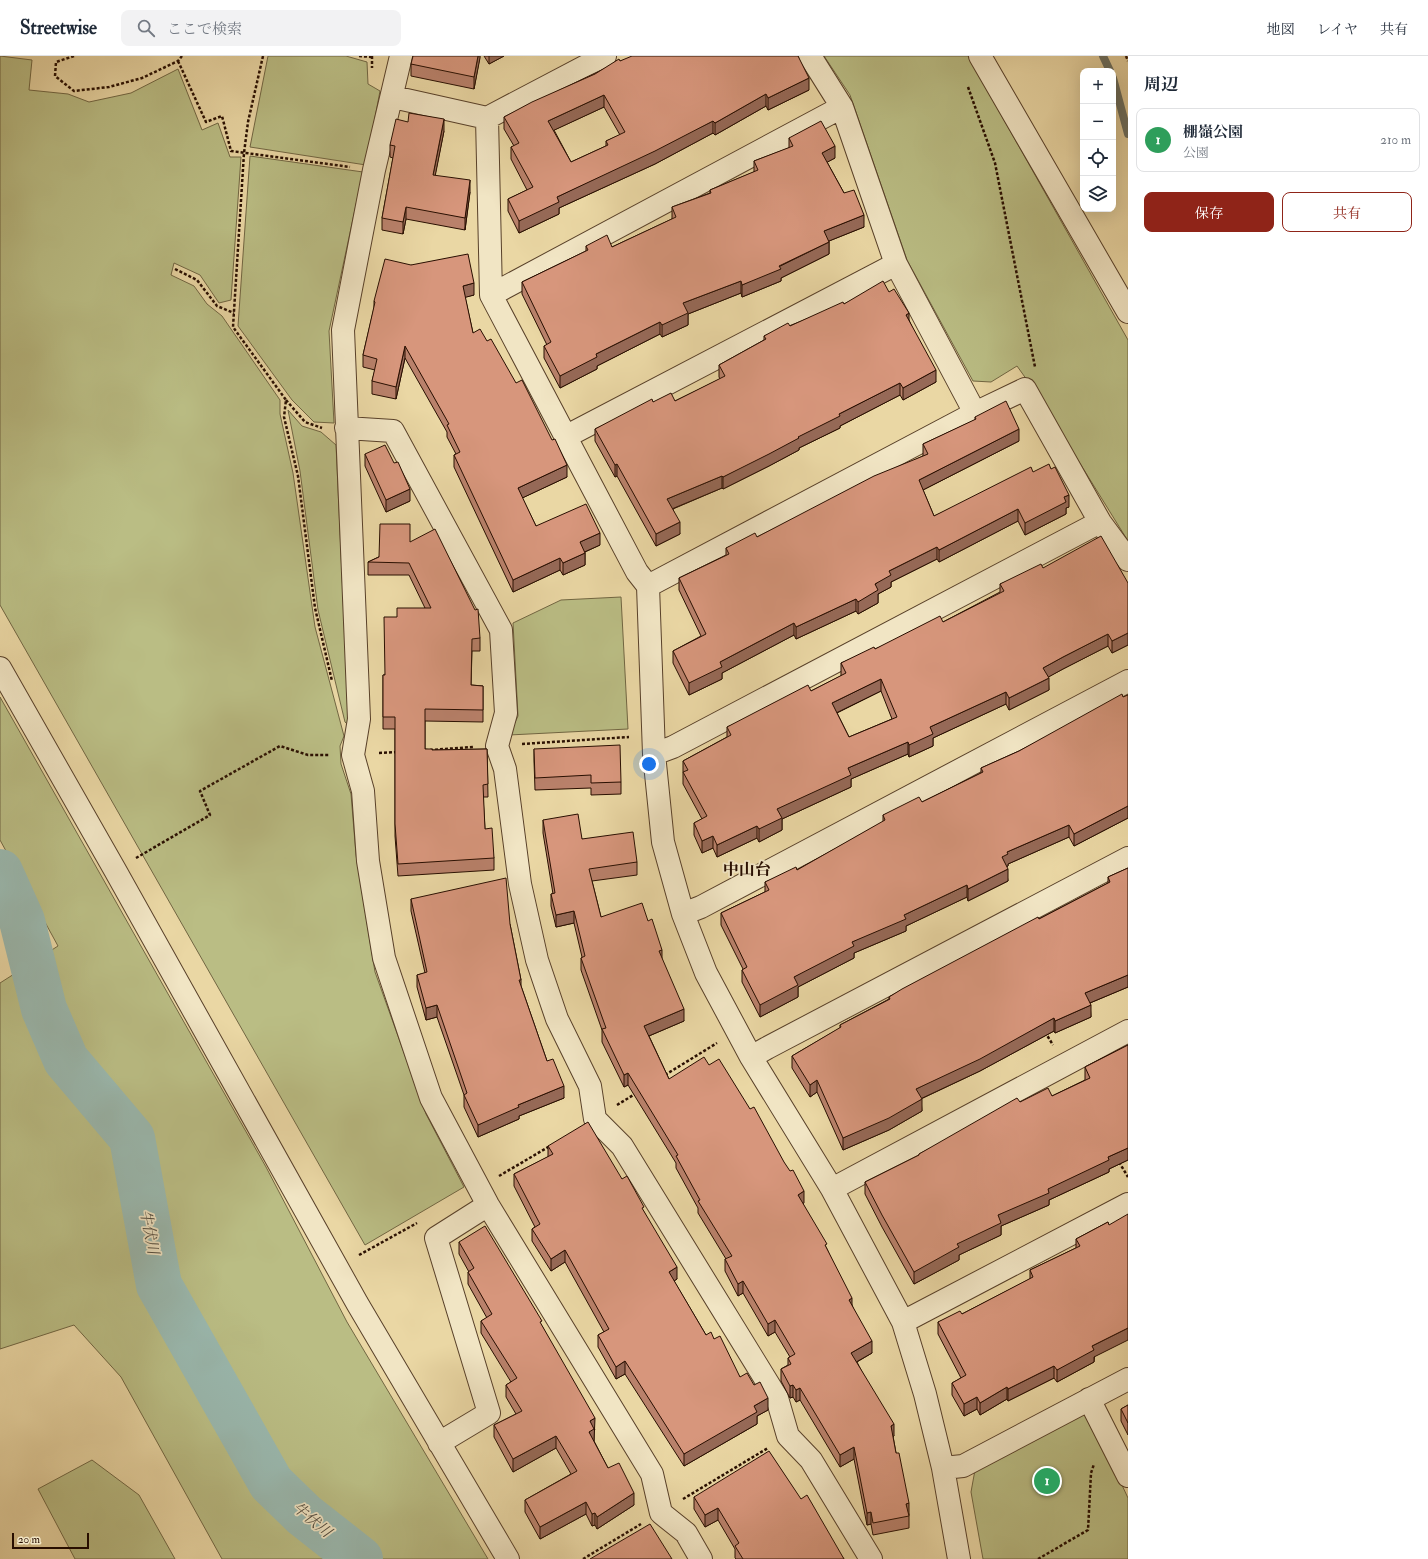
<!DOCTYPE html>
<html lang="ja">
<meta charset="utf-8">
<style>
body{margin:0;font-family:"IM FELL Double Pica","Noto Serif JP",serif;background:#f2f2f3;color:#1f2937}
.controls{position:absolute;right:12px;top:12px;display:grid;overflow:hidden;border-radius:8px;box-shadow:0 4px 16px #0002}
.controls button{width:36px;height:36px;display:grid;place-items:center;padding:0;border:0;border-bottom:1px solid #e0e1e3;background:#fff;color:#1f2937;font:20px sans-serif}
.scale{position:absolute;left:12px;bottom:10px;width:77px;box-sizing:border-box;padding-left:4px;border:2px solid #280e00;border-top:0;font-size:11px;line-height:14px;white-space:nowrap;color:#280e00;-webkit-text-stroke:3px #f1e5c4;paint-order:stroke}
.you{position:absolute;left:649px;top:708px;width:14px;height:14px;margin:-10px;border:3px solid #fff;border-radius:50%;background:#1a73e8;box-shadow:0 0 0 6px #1a73e833}
.badge{display:grid;place-items:center;width:26px;height:26px;border-radius:50%;background:#8f2418;color:#fff;font-size:13px;font-weight:700}
.pin{position:absolute;translate:-50% -50%;border:2px solid #fff;box-shadow:0 1px 4px #0006}
.list{margin:0;padding:0;list-style:none}
h2{display:flex;justify-content:space-between;align-items:center;height:52px;margin:0;padding:0 16px;font-size:17px}
h2 small{font-size:13px;font-weight:400;color:#747a83}
.list li{display:grid;grid-template-columns:26px 1fr auto;gap:12px;align-items:center;box-sizing:border-box;height:64px;margin:0 8px 8px;padding:0 8px;border:1px solid #e0e1e3;border-radius:8px}
.list b{display:block;font-size:15px;white-space:nowrap}
.list p{margin:0;font-size:13px;white-space:nowrap;color:#747a83}
.list em{font-size:13px;font-style:normal;color:#747a83}
.actions{display:flex;gap:8px;padding:12px 16px}
.actions a{flex:1;padding:9px 0;border:1px solid #8f2418;border-radius:8px;text-align:center;font-size:14px;color:#8f2418}
.actions .main{background:#8f2418;color:#fff}
.icon{flex:none;width:22px;height:22px;fill:none;stroke:currentColor;stroke-width:2;stroke-linecap:round;stroke-linejoin:round}
.map{position:relative;flex:none;width:1128px;height:1503px;overflow:hidden}
header{display:flex;align-items:center;gap:24px;box-sizing:border-box;height:56px;padding:0 20px;background:#fff;border-bottom:1px solid #e0e1e3}
header strong{font-size:19px}
nav{display:flex;gap:22px;margin-inline-start:auto;font-size:14px}
.search{width:280px;height:36px;background:#f2f2f3;display:flex;align-items:center;gap:10px;box-sizing:border-box;padding:0 14px;border-radius:8px;color:#747a83;font-size:15px}
main{display:flex}
aside{flex:1;background:#fff}
.map>svg:first-child{display:block}
.green{fill:#babd84;stroke:#716642}
.lines{fill:none;stroke-linecap:round;stroke-linejoin:round}
.stream{stroke:#6c7468;stroke-width:8}
.river{stroke:#9ab8ae;stroke-width:46}
.minor-casing{stroke:#584029;stroke-width:24}
.path{stroke:#280e00;stroke-width:2.5;stroke-dasharray:3 2;stroke-linecap:butt}
.minor{stroke:#f1e5c4;stroke-width:22}
.wall{fill:#b9816b;stroke:#280e00;fill-rule:evenodd}
.shaded-wall{fill:#966957;stroke:#280e00}
.building{fill:#d7967c;stroke:#280e00;fill-rule:evenodd}
.labels{text-anchor:middle;dominant-baseline:central;stroke-width:3.5;stroke-linejoin:round;paint-order:stroke}
.water-label{font-size:15px;font-style:italic;fill:#504a3d;stroke:#f1e5c4}
.quarter-label{font-size:16px;font-weight:bold;fill:#280e00;stroke:#f1e5c4}
</style>
<header>
<strong>Streetwise</strong>
<div class="search"><svg class="icon" aria-label="search" viewBox="0 0 24 24"><circle cx="10" cy="10" r="6"/><path d="M15 15l6 6"/></svg>ここで検索</div>
<nav><a>地図</a><a>レイヤ</a><a>共有</a></nav>
</header>
<main>
<div class="map">
<svg width="1128" height="1503" viewBox="0 0 1128 1503">
<rect width="100%" height="100%" fill="#ead7a4"/>
<filter id="stains"><feTurbulence type="fractalNoise" baseFrequency=".005" numOctaves="4"/><feColorMatrix values="0 0 0 0 .2 0 0 0 0 .09 0 0 0 0 .02 0 0 0 .5 -.17"/></filter>
<radialGradient id="worn" r=".72"><stop offset=".6" stop-color="#630" stop-opacity="0"/><stop offset="1" stop-color="#630" stop-opacity=".3"/></radialGradient>
<path class="green" d="M0 0 32 4 29 34 68 38 89 46 131 37 178 13 202 74 218 67 230 101H241L231 244 219 247 200 219 174 207 171 219 194 230 207 248 222 260 280 344V358L293 417 315 571 344 680 340 690 341 708 351 738 356 799 375 916 426 1058 464 1131 365 1189 0 549Z
M268 0H346L367 6 368 28 380 35 366 109 250 91Z
M824 0H968L1128 284V485L1037 338 1017 310 991 326 973 325 907 204 850 39Z
M250 100 363 116 329 275 334 367 314 366 292 344 238 270Z
M288 354 302 370 321 376 336 389 349 670 345 666 318 554 300 415Z
M621 541 628 673 509 679 518 660 513 567 561 544Z
M0 641 266 1111 347 1266 488 1503H222L121 1321 74 1269 0 1293V927L58 890 0 784Z
M1086 1352 1128 1442V1503H983L971 1436 975 1414Z
M92 1404 139 1439 175 1503H75L38 1433Z"/>
<g class="lines">
<path class="stream" d="M1103 0 1110 15
M1113 22 1128 78"/>
<path class="river" d="M0 816 22 865 44 953 66 1004 132 1082 159 1229 271 1427 304 1459 360 1503"/>
<g class="minor-casing">
<path id="minor" d="M401 0 374 114 343 274 359 663 353 699 363 735 368 805 384 902 431 1042 488 1149 652 1418 661 1457 686 1477 701 1503
M605 0 487 62 491 239 637 516 648 530 654 698 663 786 683 858 706 917 751 1001 832 1133 903 1266 925 1338 943 1412 959 1503
M810 0 842 51 896 208 975 357
M980 0 1128 256
M393 41 487 62
M491 239 842 51
M346 372 393 375 501 574 506 657 497 690 505 713 520 828 537 904 557 963 590 1030 595 1063 622 1090 777 1342 788 1380 811 1404 871 1503
M567 380 896 208
M648 530 975 357 1025 333 1100 466 1128 504
M0 612 115 814 357 1247 508 1503
M654 698 673 691 1100 466
M683 858 701 851 1128 625
M751 1001 767 992 1128 802
M832 1133 1128 975
M903 1266 1128 1148
M1089 1343 1128 1420
M439 1387 489 1357 436 1182 488 1149
M943 1412 963 1410 1128 1323"/>
</g>
<path class="path" d="M74 0 56 6 55 20 74 35 109 31 142 22 178 5 182 0
M263 0 248 66 244 97 233 271 286 344 284 361 298 420 315 552 332 625
M359 0 372 1
M372 0V12
M1126 0 1128 5
M178 5 206 66 222 60 231 95 350 111
M968 31 995 107 1035 311
M175 213 197 224 217 250 234 257
M286 344 305 366 322 372
M522 688 629 681
M430 694 473 691
M379 697 398 696
M136 802 210 759 200 735 280 690 308 699H330
M1045 976 1053 989
M665 1019 717 987
M617 1049 635 1038
M1119 1106 1128 1121
M499 1120 550 1090
M359 1199 417 1167
M683 1443 768 1392
M583 1503 641 1468
M1038 1503 1088 1474 1091 1417 1094 1408"/>
<use href="#minor" class="minor"/>
</g>
<path class="wall" d="M480 0 474 33 411 20V8Z
M484 0H504L489 8Z
M620 5 809 34 768 54 766 50 715 79 713 77 655 108 559 152V158L519 177 508 155V143L527 134 511 103V91L514 90 504 73V61ZM604 51 620 79 606 85V90L571 106 554 74Z
M444 75 435 119 470 136 465 174 406 163 403 178 382 174V162L393 102 390 101V89Z
M789 82 835 102 827 106 844 137 864 171 829 185V198L781 222V225L742 241 741 237 688 258V269L662 281 660 278 597 310V313L560 332 544 302V290L547 289 522 238V226L586 195V190L612 191 672 163V151L710 137V134L754 116V105L789 92Z
M411 209 474 239 465 241 473 277 567 421 522 442 536 470 600 489 585 496V509L563 519 560 514 513 536 454 411V399L456 398 447 381V376L405 302 396 343 372 338V325L375 314 363 311V299L374 252V245Z
M889 236 909 264 936 326 903 344 900 339 840 370V372L799 392V394L769 410 723 433 722 432 673 453 680 478 656 490 617 420 615 421 595 385V373L653 346 675 345 720 323 719 321V309L764 284V280L844 248Z
M975 361 1019 385 923 434 934 460 1033 416 1069 451 1066 452V458L1025 479 1018 465 939 506 937 503 891 526V531L878 538V547L858 558 856 555 796 583 794 579 722 617V623L689 639 673 607V595L701 580 679 534V522L726 499V492L757 481 923 400V388L975 364Z
M365 398 410 445 386 456 365 410Z
M410 486 480 582V595H472L471 629 483 630V666L425 665V693L432 694 487 693 488 741H483L485 773 494 802V814L398 820 395 780V673H383V619H385L397 561 425 552 409 519H368V506Z
M1043 512 1128 527V589L1112 597 1108 590 1063 613 1048 621 1049 634 1009 654 1006 648 933 682V690L909 701 908 698 851 723V731L782 763V774L759 786 757 782 717 801 713 792 702 797 694 779V767L702 763 683 728V705L727 681V671L811 635 841 620V607L875 593 943 566 1000 536V528ZM881 635 892 663 849 681 837 657Z
M1128 639V762L1074 790 1069 781 1008 808V810L1006 811 1008 825 968 845 967 841 906 870V875L854 897V902L798 931V941L760 961 742 926V914L743 913 721 869V857L765 836V826L797 814 883 766V759L922 746 981 717V712L1019 695Z
M534 693 621 726V738L591 739V732L535 734 534 705Z
M543 764 582 783 637 806V819L592 825 601 861 662 903 684 965 649 980 669 1023 804 1147 803 1148 827 1193 852 1249 872 1297 857 1306 894 1380H893L896 1397 909 1459V1472L873 1479 871 1468 867 1469 854 1403 840 1411 800 1344 796 1346 793 1341 790 1342 781 1325V1313L788 1309V1302L790 1301 775 1276 768 1280 743 1237 738 1240 725 1215V1203H726L698 1157V1152L676 1112V1107L628 1029 624 1031 602 986V974L581 914V902L582 901 574 867 556 871 551 850V838H553L543 777Z
M1128 812V931L1090 947 1091 961 1055 977 1054 975 980 1015 921 1043 922 1055 889 1074 843 1094 817 1036 810 1041 792 1012V1000L840 972V969L889 943V941L1108 827V821Z
M411 843 510 868 521 924V930L547 1005 564 1042 519 1060V1063L478 1081 464 1051V1039L437 961 426 964 417 931V919L425 917 411 855Z
M1128 989V1104L1109 1113V1116L1049 1144V1149L1001 1170V1179L959 1199V1204L914 1228 882 1171 865 1138V1126L919 1099V1098L1020 1046 1052 1040 1085 1024V1011Z
M548 1090 622 1123 644 1156 677 1223 674 1225 706 1279 714 1283 740 1321 768 1354 757 1360V1368L684 1410 625 1318 616 1323 598 1291V1279L604 1276 565 1206 551 1215 532 1185V1173L535 1171 514 1130V1118L548 1101Z
M1108 1166 1094 1306 1057 1326 1054 1322 1008 1345 1007 1343 980 1359 977 1353 964 1360 952 1339V1327L961 1322 938 1278V1266L962 1258 1030 1223V1214L1076 1192V1183Z
M459 1186 542 1270 595 1374 594 1375V1385L608 1412 634 1449 597 1473 595 1469 592 1470 586 1458 540 1483 525 1456V1444L571 1418 556 1392 513 1416 494 1381V1369L516 1358 506 1341V1329L511 1326 481 1277V1265L487 1262 468 1228V1216H469L459 1198Z
M1128 1349V1379L1121 1365V1353Z
M694 1441 801 1443 844 1503H736L735 1502V1493L718 1464 705 1471 694 1453Z"/>
<path class="shaded-wall" d="M478 0H480V2L474 33V21Z
M489 0H504L489 8Z
M809 22V34L768 54V42Z
M766 38V50L715 79V67Z
M604 39V51L548 77V65Z
M444 63V75L433 131V119Z
M713 65V77L655 108 559 152V158L519 177V165L557 141Z
M835 90V102L822 109V97Z
M470 124V136L465 174V162Z
M406 151V163L403 178V166Z
M864 159V171L824 187V175Z
M829 186V198L781 222V225L742 241V229Z
M741 225V237L688 258V269L662 281V269L683 247Z
M474 227V239L463 242V230Z
M909 257V269L906 259Z
M660 266V278L597 310V313L560 332V320L596 298Z
M405 290V302L396 343V331Z
M936 314V326L903 344V332Z
M900 327V339L840 370V372L799 392V394L769 410 723 433V421L839 358Z
M1019 373V385L919 436V424Z
M617 408V420L615 421V409Z
M567 409V421L518 444V432Z
M722 420V432L667 455V443Z
M410 433V445L386 456V444Z
M1069 439V451L1066 452V458L1025 479V467L1064 441Z
M1018 453V465L939 506V494Z
M680 466V478L656 490V478Z
M600 477V489L580 498V486Z
M937 491V503L891 526V531L878 538V547L858 558V546L889 515Z
M585 497V509L563 519V507Z
M560 502V514L513 536V524Z
M856 543V555L796 583V571Z
M794 567V579L722 617V623L689 639V627L720 606Z
M1128 577V589L1112 597V585Z
M1108 578V590L1063 613 1043 624V612L1063 601Z
M1049 622V634L1009 654V642Z
M881 623V635L832 659V647Z
M1006 636V648L933 682V690L909 701V689L930 671Z
M908 686V698L851 723V731L782 763V774L759 786V773L777 753 848 712Z
M1128 750V762L1074 790V778Z
M1069 769V781L1008 808V810L1002 813V801L1007 796Z
M757 770V782L717 801V789Z
M713 780V792L702 797V785Z
M1008 813V825L968 845V833Z
M967 829V841L906 870V875L854 897V902L798 931V941L760 961V949L794 921 852 886 904 859Z
M574 855V867L556 871V859Z
M662 894V906L659 895Z
M1128 919V931L1085 949V937Z
M437 949V961L426 964V952Z
M1091 949V961L1055 977V965Z
M684 953V965L644 982V970Z
M1054 962V975L980 1015 916 1045V1033Z
M628 1017V1029L624 1031V1019Z
M817 1024V1036L810 1041V1029Z
M564 1030V1042L519 1060V1063L478 1081V1069L518 1049Z
M922 1043V1055L889 1074 843 1094V1082Z
M1128 1092V1104L1109 1113V1116L1049 1144V1149L1001 1170V1179L959 1199V1204L914 1228V1216L957 1188 998 1159 1108 1101Z
M804 1135V1147L798 1151V1139Z
M565 1194V1206L551 1215V1203Z
M677 1211V1223L669 1228V1216Z
M743 1225V1237L738 1240V1228Z
M852 1242V1255L849 1244Z
M775 1264V1276L768 1280V1268Z
M1128 1272V1284L1094 1301V1306L1057 1326V1314L1092 1290Z
M872 1285V1297L851 1309V1297Z
M625 1305V1318L616 1323V1311Z
M1054 1310V1322L1008 1345V1333Z
M793 1329V1341L790 1342V1330Z
M1007 1331V1343L980 1359V1347Z
M800 1332V1344L796 1346V1334Z
M977 1341V1353L964 1360V1348Z
M768 1342V1354L757 1360V1368L684 1410V1398L754 1350Z
M595 1362 594 1385 589 1388 590 1365Z
M894 1368V1380L891 1382V1370Z
M556 1380V1392L513 1416V1403Z
M854 1391V1403L840 1411V1399Z
M634 1437V1449L597 1473V1461Z
M586 1446V1458L540 1483V1471Z
M909 1447V1459L906 1460V1448Z
M718 1452V1464L705 1471V1459Z
M871 1456V1468L867 1469V1457Z
M595 1457V1469L592 1470V1458Z"/>
<path class="building" d="M413 0H478L474 21 411 8Z
M632 0H798L809 22 768 42 766 38 715 67 713 65 655 95 557 141 559 146 519 165 508 143 533 131 511 91 519 87 504 61 532 46 595 18 619 3 620 5ZM604 39 625 76 606 85 608 89 571 106 548 65Z
M409 57 444 63 433 119 470 124 465 162 406 151 403 166 382 162 395 90 390 89 396 63 408 66Z
M821 65 835 90 822 97 844 137 854 134 864 159 824 175 829 186 779 210 781 213 742 229 741 225 683 247 688 257 662 269 660 266 596 298 597 301 560 320 544 290 551 286 522 226 588 194 586 190 607 179 612 191 676 161 672 151 711 137 710 134 758 114 754 105 793 90 789 82Z
M468 198 474 227 463 230 473 277 480 273 487 285 491 283 516 327 522 324 552 384 555 383 567 409 518 432 536 470 586 448 600 477 580 486 585 497 563 507 560 502 513 524 454 399 460 396 447 369 449 368 405 290 396 331 372 325 377 303 363 299 375 246 374 245 385 203 411 209Z
M883 225 889 236 894 233 909 257 906 259 936 314 903 332 900 327 839 358 840 360 798 381 799 382 769 398 723 421 722 420 667 443 680 466 656 478 617 408 615 409 595 373 652 343 653 346 671 337 675 345 725 320 719 309 766 283 764 280 788 267 790 270 843 246 844 248Z
M1006 345 1019 373 919 424 934 460 1031 411 1033 416 1049 408 1051 413 1055 411 1069 439 1064 441 1066 446 1025 467 1018 453 939 494 937 491 889 515 891 519 875 528 878 534 858 546 856 543 796 571 794 567 720 606 722 611 689 627 673 595 706 578 679 522 729 498 726 492 755 477 757 481 874 420 928 398 923 388 976 363 975 361Z
M385 389 394 407 398 406 410 433 386 444 365 398Z
M380 468H410V486L435 473 475 554 478 553 480 582 472 583 471 629 483 630V654L425 653V693H432V694L487 693 488 728 483 729 485 773 492 772 494 802 398 808 395 768V661H383V619H385L384 561H397V552H431L409 507 368 506 379 501Z
M1101 480 1128 527V577L1112 585 1108 578 1063 601 1043 612 1049 622 1009 642 1006 636 930 671 933 678 909 689 908 686 848 712 851 719 777 753 782 762 759 773 757 770 717 789 713 780 702 785 694 767 707 760 683 716 688 714 683 705 731 679 727 671 808 629 811 635 846 617 841 607 874 591 875 593 940 560 943 566 1004 535 1000 528 1041 508 1043 512ZM881 623 897 661 849 681 832 647Z
M1122 638 1123 641 1128 639V750L1074 778 1069 769 1007 796 1008 798 1002 801 1008 813 968 833 967 829 904 859 906 863 852 886 854 890 794 921 798 929 760 949 742 914 747 911 721 857 769 834 765 826 796 811 797 814 885 764 883 759 919 741 922 746 983 716 981 712 1019 695Z
M620 689 621 726 591 727V719L535 722 534 693Z
M578 758 582 783 633 776 637 806 589 813 601 861 642 847 648 865 652 863 662 894 659 895 684 953 644 970 669 1023 704 1001 709 1009 719 1003 750 1053 754 1051 784 1106 790 1115 793 1114 804 1135 798 1139 827 1188 825 1189 852 1242 849 1244 872 1285 851 1297 894 1368 891 1370 896 1397H899L909 1447 906 1448 909 1460 873 1467 871 1456 867 1457 854 1391 840 1399 800 1332 796 1334 793 1329 790 1330 781 1313 791 1308 788 1302 795 1298 775 1264 768 1268 743 1225 738 1228 725 1203 732 1200 698 1145 700 1144 676 1100 678 1099 628 1017 624 1019 602 973 606 972 581 902 585 900 574 855 556 859 551 838 555 837 543 764Z
M1128 812V919L1085 937 1091 949 1055 965 1054 962 980 1003 916 1033 922 1043 889 1062 843 1082 817 1024 810 1029 792 1000 841 971 840 969 890 943 889 941 902 933 1038 861 1039 863 1110 826 1108 821Z
M506 822 510 868 521 924H519L547 1005 553 1003 564 1030 518 1049 519 1051 478 1069 464 1039 467 1037 437 949 426 952 417 919 427 916 411 843Z
M1128 989V1092L1108 1101 1109 1104 1048 1133 1049 1137 998 1159 1001 1167 957 1188 959 1191 914 1216 882 1159 865 1126 919 1099V1098L1017 1042 1020 1046 1048 1032 1052 1040 1090 1022 1085 1011Z
M588 1066 622 1123 627 1120 644 1151 642 1152 677 1211 669 1216 706 1279 711 1276 714 1283 720 1280 740 1321 747 1317 754 1329 760 1326 768 1342 754 1350 757 1356 684 1398 625 1305 616 1311 598 1279 609 1273 565 1194 551 1203 532 1173 540 1168 514 1118 553 1098 548 1090Z
M1128 1158V1272L1092 1290 1094 1294 1057 1314 1054 1310 1008 1333 1007 1331 980 1347 977 1341 964 1348 952 1327 966 1319 938 1266 960 1255 962 1258 1033 1221 1030 1214 1080 1190 1076 1183 1108 1166 1109 1169Z
M485 1170 542 1265 540 1266 595 1362 590 1365 594 1373 589 1376 608 1412 619 1407 634 1437 597 1461 595 1457 592 1458 586 1446 540 1471 525 1444 577 1415 556 1380 513 1403 494 1369 522 1355 506 1329 517 1322 481 1265 492 1258 468 1216 474 1212 459 1186Z
M1128 1349V1367L1121 1353Z
M769 1395 801 1443 807 1439 844 1503H743L735 1490 739 1487 718 1452 705 1459 694 1441Z
M650 1468 672 1503H590Z"/>
<g class="labels">
<g class="water-label">
<text transform="translate(149 1176) rotate(79)">牛伏川</text>
<text transform="translate(312 1464) rotate(40)">牛伏川</text>
</g>
<g class="quarter-label">
<text x="747" y="814">中山台</text>
</g>
</g>
<rect width="100%" height="100%" filter="url(#stains)"/>
<rect width="100%" height="100%" fill="url(#worn)"/>
</svg>
<div class="controls">
<button>+</button>
<button>−</button>
<button><svg class="icon" aria-label="locate" viewBox="0 0 24 24"><circle cx="12" cy="12" r="6"/><path d="M12 2v4M12 18v4M2 12h4M18 12h4"/></svg></button>
<button><svg class="icon" aria-label="layers" viewBox="0 0 24 24"><path d="M12 4l9 5-9 5-9-5zM3 14l9 5 9-5"/></svg></button>
</div>
<div class="scale">20 m</div>
<div class="you"></div>
<div class="pin badge" style="left:1047px;top:1425px;background:#2e9e5b">1</div>
</div>
<aside>
<h2>周辺<small></small></h2>
<ul class="list">
<li><span class="badge" style="background:#2e9e5b">1</span><div><b>棚嶺公園</b><p>公園</p></div><em>210 m</em></li>
</ul>
<div class="actions"><a class="main">保存</a><a>共有</a></div>
</aside>
</main>
